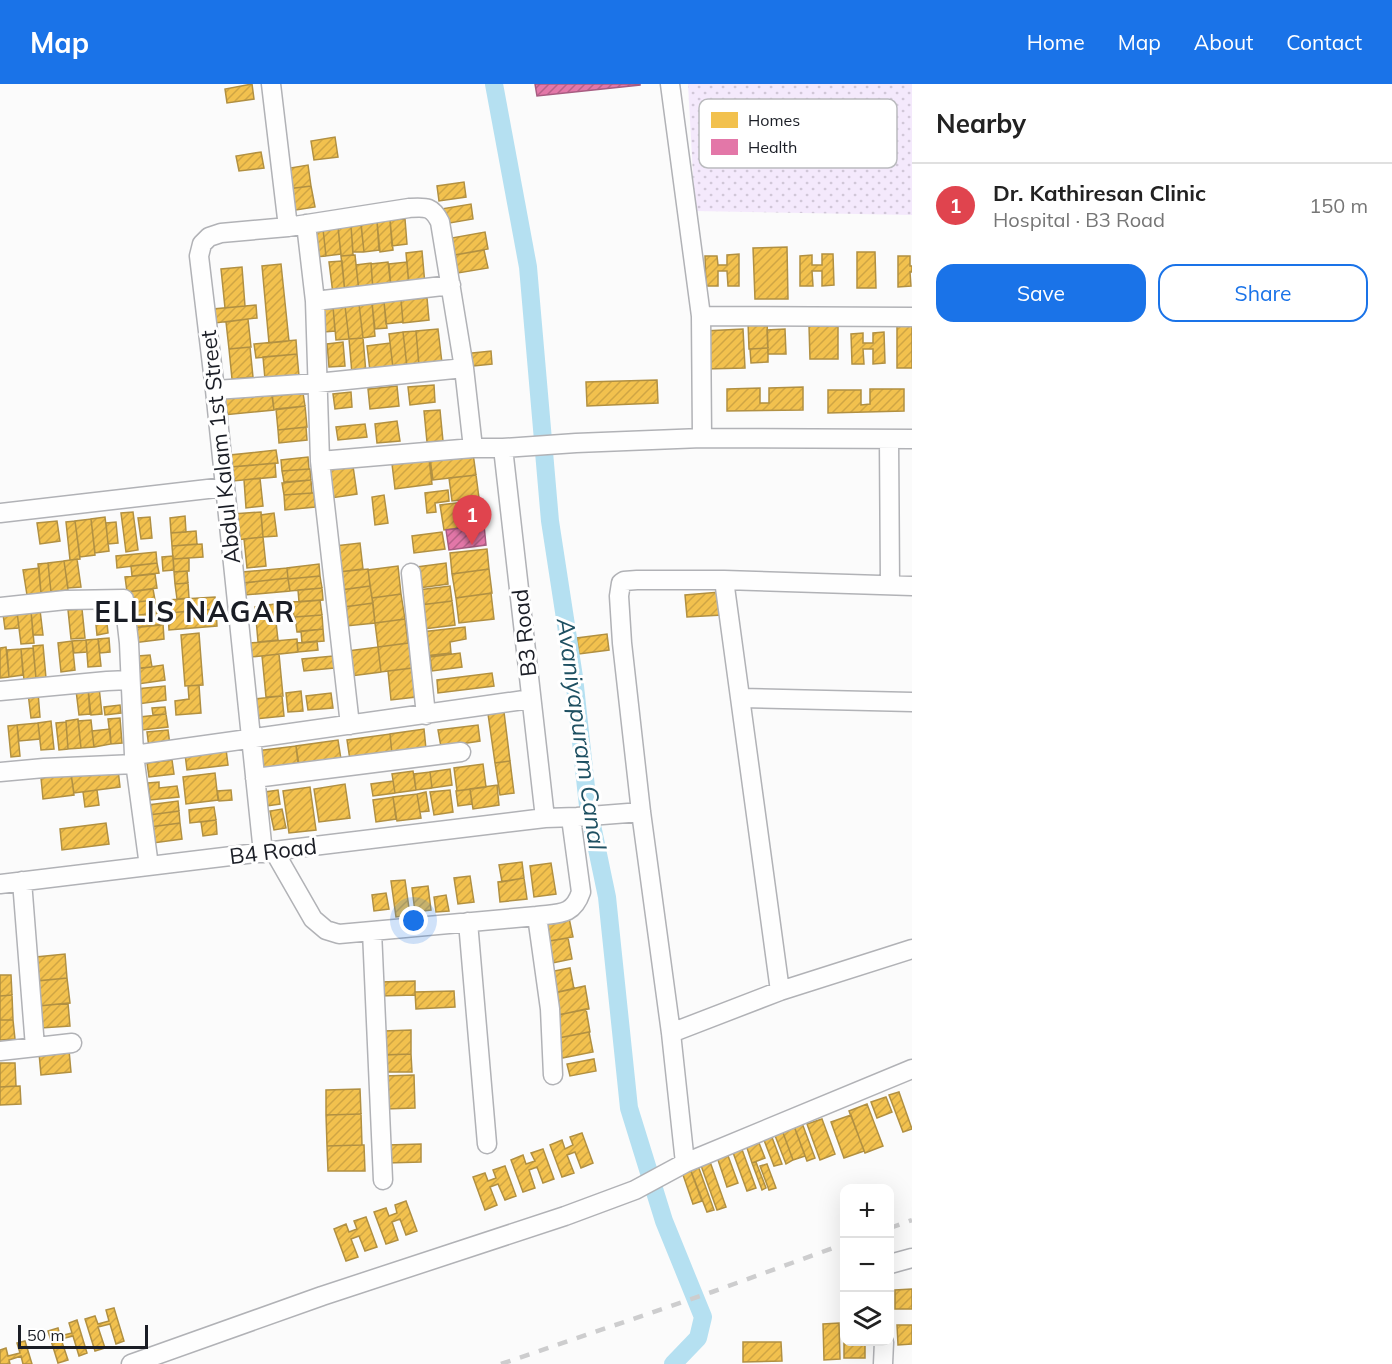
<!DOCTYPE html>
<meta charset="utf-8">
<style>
body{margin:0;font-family:Mulish,sans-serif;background:#f6f6f6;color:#222}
.controls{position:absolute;right:18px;bottom:18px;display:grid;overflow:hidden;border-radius:12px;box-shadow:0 6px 24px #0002}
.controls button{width:54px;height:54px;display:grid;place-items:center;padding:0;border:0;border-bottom:2px solid #e0e0e0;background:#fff;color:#222;font:30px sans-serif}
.scale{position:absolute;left:18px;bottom:15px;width:130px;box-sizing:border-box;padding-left:6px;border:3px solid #1a1d25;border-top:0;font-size:16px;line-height:21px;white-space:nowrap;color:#1a1d25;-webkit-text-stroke:4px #fff;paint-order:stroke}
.you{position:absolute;left:414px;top:837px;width:21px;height:21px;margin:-15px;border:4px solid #fff;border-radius:50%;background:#1a73e8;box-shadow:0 0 0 9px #1a73e833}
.badge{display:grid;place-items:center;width:39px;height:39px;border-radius:50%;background:#1a73e8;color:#fff;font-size:20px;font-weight:700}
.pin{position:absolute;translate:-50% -50px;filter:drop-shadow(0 2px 3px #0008)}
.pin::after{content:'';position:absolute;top:32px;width:21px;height:18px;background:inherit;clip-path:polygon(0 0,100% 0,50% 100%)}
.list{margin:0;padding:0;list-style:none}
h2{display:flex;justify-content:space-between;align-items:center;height:78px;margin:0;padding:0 24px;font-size:26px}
h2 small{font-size:20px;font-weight:400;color:#767676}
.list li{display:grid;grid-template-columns:39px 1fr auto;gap:18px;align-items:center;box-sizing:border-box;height:84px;padding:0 24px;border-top:2px solid #e0e0e0}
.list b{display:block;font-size:22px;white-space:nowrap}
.list p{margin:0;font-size:20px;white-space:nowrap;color:#767676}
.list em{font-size:20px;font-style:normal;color:#767676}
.actions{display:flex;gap:12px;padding:18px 24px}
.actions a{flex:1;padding:14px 0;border:2px solid #1a73e8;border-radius:18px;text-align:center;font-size:21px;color:#1a73e8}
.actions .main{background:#1a73e8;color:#fff}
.icon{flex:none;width:33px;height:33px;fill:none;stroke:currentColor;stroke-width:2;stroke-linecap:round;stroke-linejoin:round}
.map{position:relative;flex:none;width:912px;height:1280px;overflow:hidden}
header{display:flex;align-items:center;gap:36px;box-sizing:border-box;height:84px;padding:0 30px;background:#1a73e8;color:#fff}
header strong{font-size:28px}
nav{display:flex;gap:33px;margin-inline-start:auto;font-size:21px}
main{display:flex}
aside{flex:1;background:#fff}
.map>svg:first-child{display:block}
.grass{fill:url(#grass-dots)}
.homes{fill:url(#homes-hatch);stroke:#b19042;stroke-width:1.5}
.health{fill:url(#health-hatch);stroke:#a75c81;stroke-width:1.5}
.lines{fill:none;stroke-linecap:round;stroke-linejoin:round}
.canal{stroke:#b5e0f1;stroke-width:18}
.minor-casing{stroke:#b1b2b6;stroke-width:21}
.minor{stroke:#fefefe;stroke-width:18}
.rail{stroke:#cdcdce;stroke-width:4.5;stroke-dasharray:10 10;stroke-linecap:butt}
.labels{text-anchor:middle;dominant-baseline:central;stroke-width:6;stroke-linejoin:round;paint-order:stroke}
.street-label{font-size:22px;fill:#1a1d25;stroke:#fff}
.water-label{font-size:24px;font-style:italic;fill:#1e5062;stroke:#fff}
.district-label{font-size:28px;font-weight:bold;letter-spacing:1.5px;fill:#1a1d25;stroke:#fff}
.key{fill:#fff;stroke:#babbbe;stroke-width:1.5}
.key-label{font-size:16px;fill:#1a1d25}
</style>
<header>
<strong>Map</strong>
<nav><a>Home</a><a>Map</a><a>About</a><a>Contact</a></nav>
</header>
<main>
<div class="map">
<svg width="912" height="1280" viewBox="0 0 912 1280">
<defs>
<pattern id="grass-dots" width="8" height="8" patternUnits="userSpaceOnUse" patternTransform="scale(1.5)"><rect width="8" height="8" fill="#f4e9fc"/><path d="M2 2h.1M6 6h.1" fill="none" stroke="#d1c7d8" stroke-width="1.8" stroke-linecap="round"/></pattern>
<pattern id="homes-hatch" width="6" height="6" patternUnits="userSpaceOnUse" patternTransform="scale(1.5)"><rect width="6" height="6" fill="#f2c14e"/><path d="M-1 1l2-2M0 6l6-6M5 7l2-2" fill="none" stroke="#cfa544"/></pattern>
<pattern id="health-hatch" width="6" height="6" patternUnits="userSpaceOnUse" patternTransform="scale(1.5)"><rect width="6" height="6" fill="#e377a8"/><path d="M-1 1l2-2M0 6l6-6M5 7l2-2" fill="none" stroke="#b76189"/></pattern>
</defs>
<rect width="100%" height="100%" fill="#fbfbfb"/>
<path class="grass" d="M688 0H912V131L695 127Z"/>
<path class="homes" d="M252 0 254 15 227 19 225 5Z
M335 53 338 73 314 76 311 57Z
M261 68 264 84 239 87 236 72Z
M308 81 311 102 287 105 284 85Z
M464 98 466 113 439 117 437 102Z
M311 102 315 123 290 127 287 105Z
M471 120 473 135 444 140 441 125Z
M405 135 407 160 392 162 390 136Z
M390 136 393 166 380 168 377 137Z
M377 137 379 166 364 168 361 139Z
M361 141 364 168H353L351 142Z
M351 142 353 171 341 172 338 143Z
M338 143 341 170 326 172 323 145Z
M323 145 326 172 314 173 311 146Z
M485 148 488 165 449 172 446 155Z
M787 163 788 215H755L753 164Z
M484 166 488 184 452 190 449 172Z
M422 167 425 201 409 202 406 169Z
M857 168H875L876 204H857Z
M739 170V202H728L727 187H718V202H706L705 172H717L718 181H727V171Z
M822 170H833L834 201 822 202V187H812L813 202H800V172L812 171V181H822Z
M355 171 359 207 345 209 341 172Z
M898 172H910V182H912V188H910L911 202 898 203Z
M342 177 345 209 333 210 329 178Z
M388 178 391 204 373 206 371 180Z
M407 178 409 202 391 204 389 180Z
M371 179 373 206 359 207 356 181Z
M281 180 289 257 269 259 262 182Z
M242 183 245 222 225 224 221 185Z
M427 214 429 236 403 239 401 216Z
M401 216 403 238 386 240 384 218Z
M384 218 387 244 375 245 372 219Z
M372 219 375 252 363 254 359 220Z
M359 220 363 254 349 255 345 222Z
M256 221 257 234 215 239 213 225Z
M345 222 349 255 336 256 333 223Z
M333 223 335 247 324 248 322 224Z
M248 235 251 263 229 265 226 238Z
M767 237 768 264 749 265 748 238Z
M897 239H912V284H897Z
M809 242H838V275H810Z
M438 245 442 279 419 282 416 247Z
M743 245 745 284 705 285 704 247Z
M785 245 786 270H768L767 246Z
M416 247 419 282 407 283 403 248Z
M403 248 407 283 393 284 389 250Z
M884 248 885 279 873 280V265H863L864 280H852L851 250 863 249V259H873V249Z
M363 254 366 289 352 290 349 255Z
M296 256 297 270 256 274 254 260Z
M343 258 345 282 329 283 327 260Z
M390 259 393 284 370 287 367 262Z
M250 263 253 293 232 295 229 265Z
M768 264V278L751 279 750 265Z
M491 267 492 280 464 283 463 270Z
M297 270 299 292 265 295 263 273Z
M657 296 658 319 587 322 586 298Z
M434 301 435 318 410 321 408 303Z
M397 302 399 322 370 325 368 305Z
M803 303V326L727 327V305L760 304V319H769V304Z
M870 305H904V327L828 329V306H861V321L870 320Z
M351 308 352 323 335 325 333 310Z
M272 309 274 326 223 331 221 314Z
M303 309 305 322 274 326 272 312Z
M305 322 307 343 278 346 276 325Z
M440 326 443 357 427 358 424 327Z
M397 337 400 357 377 359 375 340Z
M365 340 367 353 338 356 336 343Z
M306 343 307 356 279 359 278 346Z
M276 366 278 379 231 383 230 371Z
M473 369 476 391 433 396 430 374Z
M308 373 309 385 282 387 281 376Z
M429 375 432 400 395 405 392 380Z
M275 379 276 393 233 397 231 383Z
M353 382 357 410 331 414 327 385Z
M309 385H310L311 396 284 398 282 387Z
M476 391 479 414 452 417 449 394Z
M260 394 263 422 246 424 244 396Z
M311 396 312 409 284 411 282 399Z
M448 406 449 417 435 419 436 428 427 429 425 409Z
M312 409H314L315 423 285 426 284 411Z
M384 411 388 439 375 441 372 413Z
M481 416 484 441 444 446 440 421Z
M133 428 138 466 126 468 121 429Z
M261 428 263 453 236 456 233 430Z
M274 429 277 452 263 453 261 431Z
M185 432 186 448 171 449 170 434Z
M105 433 109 467 95 469 91 435Z
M150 433 152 454 141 455 138 434Z
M91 435 95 471 80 473 75 437Z
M57 437 60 457 40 460 37 439Z
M75 437 80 475 70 476 66 438Z
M116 438 118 459 108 460 106 439Z
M196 447 197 460 172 462 171 449Z
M442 448 445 465 414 469 412 452Z
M263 453 266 482 247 484 244 455Z
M360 459 363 485 338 488 335 462Z
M202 460 203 473 173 475 172 462Z
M487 465 489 485 452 490 450 469Z
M156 468 157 479 117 484 116 472Z
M173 472 174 486 163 487 162 473Z
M189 474V487L174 488 173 475Z
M77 475 81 503 68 504 64 477Z
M64 477 68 506 51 508 48 479Z
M48 479 51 508 41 509 38 480Z
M157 479 159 489 132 492 131 482Z
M446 479 448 500 419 504 417 483Z
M319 480 320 492 288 495 287 484Z
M398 482 401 510 372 514 368 486Z
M39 484 41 509 27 511 23 486Z
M287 484 288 494 244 499 243 488Z
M368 485 370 502 340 506 338 488Z
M489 485 492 509 456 514 452 490Z
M187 487 188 499 175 500 174 488Z
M155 490 157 504 127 508 125 493Z
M320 492 322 504 290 507 288 495Z
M288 494 290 507 244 511 243 499Z
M188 499 189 514 177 515 175 500Z
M370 502 373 519 344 523 341 506Z
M450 502 452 517 420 521 418 506Z
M322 504 323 516 299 518 298 506Z
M153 505 155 516 128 519 127 508Z
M720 508 722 531 687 533 685 511Z
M491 509 494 535 459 539 456 514Z
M401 510 405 535 375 539 372 514Z
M215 513 216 525 168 529 167 516Z
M155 516 157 529 130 532 128 519Z
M320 516 322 531 294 533 292 518Z
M452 517 455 541 424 545 420 521Z
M373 519 375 539 346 542 344 523Z
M105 520 108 549 97 551 94 521Z
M274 520 278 556 258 558 255 523Z
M82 525 85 554 71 555 68 526Z
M216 525 217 542 169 546 168 529Z
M40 526 43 551H33L31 527Z
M31 527 34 559 21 560 17 528Z
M17 528 19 544 5 545 3 530Z
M160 529 161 541 132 544 130 532Z
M322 531 323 545 297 548 295 533Z
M405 535 408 559 378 563 375 539Z
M163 540 164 555 133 559 132 544Z
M465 543 466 555 450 558 451 569 424 572 421 548Z
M323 545 324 557 302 559 301 547Z
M199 549 203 601 185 602 181 551Z
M607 550 609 566 579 570 577 554Z
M109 554 110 568 100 569 98 555Z
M98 555 101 582 88 583 86 556Z
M297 555 298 568 251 573 250 559Z
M86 556 87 568 74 569 72 557Z
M72 557 75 586 61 588 58 559Z
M317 557 318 566 298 568 297 559Z
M409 559 412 584 381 588 378 563Z
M43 561 46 594H36L33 562Z
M6 563 9 593 0 594V564Z
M378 563 381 588 351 592 348 567Z
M33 564 36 594 24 596 21 565Z
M21 565 23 591 9 593 7 566Z
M460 569 462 583 432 587 430 573Z
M279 570 283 612 266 613 262 572Z
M150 571 152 583 140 584 138 572Z
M333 572 334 584 304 587 302 575Z
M163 581 165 596 138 600 137 585Z
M412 584 416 613 391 616 388 587Z
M492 589 494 602 438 609 437 596Z
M199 601 201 629 176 631 175 617 189 615 188 602Z
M165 602 166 616 138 620 136 605Z
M99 603 102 630 91 631 88 604Z
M88 604 90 630 79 631 76 606Z
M301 607 303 627 288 628 286 609Z
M38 608 40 633 31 634 28 609Z
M331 609 333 624 308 626 306 612Z
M282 612 284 632 255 635 253 615Z
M120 621 121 629 105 631 104 623Z
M165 623 166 630 153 631 152 624Z
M504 628 510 677 495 679 488 630Z
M166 630 168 643 142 646 140 633Z
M120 634 122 659 111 660 108 635Z
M78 635 81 664 68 665 66 637Z
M91 636 94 663 81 664 78 637Z
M51 637 54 665 41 666 38 639Z
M66 638 68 665 59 666 56 639Z
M38 639 40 655 19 657 17 641Z
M17 641 20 672 11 673 8 642Z
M478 641 480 657 441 663 438 646Z
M110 645 111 660 94 663 92 647Z
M424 645 426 665 392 670 390 650Z
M168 646 170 661 149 664 147 648Z
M390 650 392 670 350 676 347 656Z
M338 656 341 675 299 681 296 662Z
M296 662 298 679 258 685 256 667Z
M226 665 228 681 187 686 185 670Z
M172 676 174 690 149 693 147 679Z
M510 677 514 709 500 711 495 679Z
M483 680 486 703 457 707 454 684Z
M118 685 120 703 74 709 71 690Z
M450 685 452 701 432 704 430 688Z
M413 687 416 706 395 709 392 690Z
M430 688 432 704 416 706 414 690Z
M215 689 218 716 186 720 183 693Z
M71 690 74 711 43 715 41 694Z
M393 697 395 709 373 712 371 700Z
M159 698V704L177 702 179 713 150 716 148 699Z
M345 700 350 734 319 738 314 705Z
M497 701 499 721 473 725 470 705Z
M310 703 316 746 289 749 283 707Z
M470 705 472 720 458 722 456 707Z
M97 706 99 721 85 723 83 708Z
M231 706 232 716 219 717 217 707Z
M278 706 280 720 267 722 265 708Z
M450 706 453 728 434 731 430 708Z
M426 708 429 727 420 728 417 710Z
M417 710 421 734 397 737 393 713Z
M393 713 396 735 376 738 373 716Z
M178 717 179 727 149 731 148 721Z
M214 723 216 736 190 739 189 726Z
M282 725 286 744 274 746 270 727Z
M179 727 180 739 150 743 149 731Z
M216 736 217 750 203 752 201 738Z
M106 739 109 760 62 766 60 745Z
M180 739 182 755 153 759 150 743Z
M522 778 524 794 502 798 499 781Z
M551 779 556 810 534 813 530 782Z
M470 792 474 818 458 820 454 794Z
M524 794 527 815 500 818 498 798Z
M405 796 410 831 396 833 391 797Z
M428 802 431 826 415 828 412 804Z
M386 809 389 825 374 827 372 811Z
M446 811 449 827 436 828 434 813Z
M569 834 573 853 543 858 539 839Z
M568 854 572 875 547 880 543 858Z
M65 870 67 894 38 897 36 873Z
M570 884 574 905 553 909 549 888Z
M0 891H11L12 911 0 912Z
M67 894 70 919 39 922 36 897Z
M415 897V911L379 912V898Z
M585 902 589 925 557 931 553 909Z
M454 907 455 923 416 925 415 908Z
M12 911 13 936H0V912Z
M68 919 70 942 41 944 39 922Z
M586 925 590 948 558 954 554 932Z
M0 936H13L15 955 0 956Z
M411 946V970L385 971 384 947Z
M589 948 593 968 562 974 558 954Z
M69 966 71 988 41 991 39 969Z
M411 970 412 988H381V971Z
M594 975 596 987 570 992 567 980Z
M0 979H15L16 1002 0 1003Z
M414 991 415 1024 385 1025 384 992Z
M20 1002 21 1020 0 1021V1003Z
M360 1005 361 1030 326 1031V1006Z
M899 1008 912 1045 903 1048 889 1011Z
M886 1013 892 1028 877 1034 871 1018Z
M867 1020 883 1062 865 1069 849 1027Z
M361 1030 362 1061 327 1062 326 1031Z
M851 1031 864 1067 844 1074 831 1038Z
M822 1035 835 1070 820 1076 807 1040Z
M802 1039 815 1074 807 1077 794 1042Z
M794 1042 805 1072 793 1076 782 1046Z
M782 1046 793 1076 786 1080 774 1049Z
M770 1048 782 1080 774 1082 762 1051Z
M582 1049 593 1079 581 1084 575 1068 567 1071 574 1089 562 1093 550 1061 562 1056 565 1065 573 1061 570 1053Z
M757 1054 765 1074 752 1079 745 1058Z
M421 1060V1078L387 1079V1061Z
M740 1060 756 1104 747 1107 731 1063Z
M362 1061H364L365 1087H328L327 1062Z
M543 1065 554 1095 543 1099 537 1083 529 1086 535 1104 523 1108 511 1076 523 1071 526 1080 535 1077 531 1069Z
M727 1069 738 1099 727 1103 717 1073Z
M708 1072 726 1123 717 1126 699 1076Z
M756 1078 766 1104 762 1106 752 1079Z
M697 1079 714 1126 707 1128 689 1082Z
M767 1080 776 1104 769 1106 760 1082Z
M505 1082 516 1112 505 1116 498 1100 490 1103 497 1121 485 1126 473 1093 485 1089 488 1097 496 1094 493 1086Z
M689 1082 702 1117 693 1120 681 1085Z
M406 1117 417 1147 406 1151 400 1135 392 1138 398 1156 386 1160 374 1128 386 1124 389 1132 397 1129 395 1121Z
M366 1133 377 1163 365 1167 359 1152 351 1155 358 1173 346 1177 334 1145 346 1140 349 1148 357 1145 354 1137Z
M912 1205V1225H895V1206Z
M114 1224 124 1257 116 1260 110 1240 98 1243 105 1264 95 1267 85 1235 95 1232 98 1240 109 1237 106 1226Z
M77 1236 87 1269 79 1272 73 1252 61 1255 68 1276 58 1279 48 1247 58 1244 60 1252 72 1249 69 1239Z
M844 1238V1258H865V1274H844Z
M839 1239 840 1275 824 1276 823 1240Z
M897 1241H912V1260L898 1261Z
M25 1257 32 1280H23L21 1272 9 1276 10 1280H0V1266L6 1264 8 1272 20 1269 17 1259Z
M743 1258H781L782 1277 743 1278Z"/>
<path class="health" d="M535 0H640V1L537 12Z
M484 441 486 461 449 466 446 446Z"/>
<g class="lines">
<path class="canal" d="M494 0 528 183 550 437 574 593 588 722 607 813 629 1024 664 1137 703 1233 698 1254 673 1280"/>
<g class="minor-casing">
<path id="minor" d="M271 0 288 143
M670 0 701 232 702 354
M306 140 315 217 320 377 350 641
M315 217 451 201
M701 232 912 233
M215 306 317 299 464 284
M889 355 890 501
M503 364 545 734
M320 377 473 364H503L576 359 702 354 912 355
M0 429 225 403
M411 489 426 631
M724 496 780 907
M0 523 66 516 124 515 129 559 134 671 149 782
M0 607 107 597 130 596
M741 614 912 618
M134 671 531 615
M0 688 44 684 135 680
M255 694 461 668
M274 767 313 835 326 846 339 850 537 832C559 829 573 832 581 808L571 734
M263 769 215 306 199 172 202 160 209 153 221 149 288 143 409 124C426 123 432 122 440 138L464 284 473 364
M22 797 35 963
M0 800 545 734 577 733 641 728
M537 832 550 925 553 991
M468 838 487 1060
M372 847 383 1096
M671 949 780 907 912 865
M0 967 72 959
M685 1079 671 949 641 728 622 559 619 512 621 499 624 497 637 496H724L912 502
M890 1180 912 1174
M131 1280 322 1212 565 1132 635 1106 685 1079 912 985
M883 1280 884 1258"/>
</g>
<use href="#minor" class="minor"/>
<path class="rail" d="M890 1144 912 1136
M501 1280 712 1208 844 1160"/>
</g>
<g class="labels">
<g class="street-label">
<text transform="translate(220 363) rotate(-96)">Abdul Kalam 1st Street</text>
<text transform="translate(524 549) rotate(-96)">B3 Road</text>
<text transform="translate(273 767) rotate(-7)">B4 Road</text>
</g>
<g class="water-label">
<text transform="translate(582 650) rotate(82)">Avaniyapuram Canal</text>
</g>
<g class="district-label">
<text x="195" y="527">ELLIS NAGAR</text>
</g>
</g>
<rect x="699" y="15" width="198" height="69" rx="9" class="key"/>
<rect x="711" y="28" width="27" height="16" fill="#f2c14e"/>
<rect x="711" y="55" width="27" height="16" fill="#e377a8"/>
<g class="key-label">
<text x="748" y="42">Homes</text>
<text x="748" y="69">Health</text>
</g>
</svg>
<div class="controls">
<button>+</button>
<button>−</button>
<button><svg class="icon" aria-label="layers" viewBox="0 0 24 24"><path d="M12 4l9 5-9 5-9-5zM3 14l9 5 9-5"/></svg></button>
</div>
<div class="scale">50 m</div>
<div class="you"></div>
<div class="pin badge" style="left:472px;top:461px;background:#e0444e">1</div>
</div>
<aside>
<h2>Nearby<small></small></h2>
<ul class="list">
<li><span class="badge" style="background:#e0444e">1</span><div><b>Dr. Kathiresan Clinic</b><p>Hospital · B3 Road</p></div><em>150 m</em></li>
</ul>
<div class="actions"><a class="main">Save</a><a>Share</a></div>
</aside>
</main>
